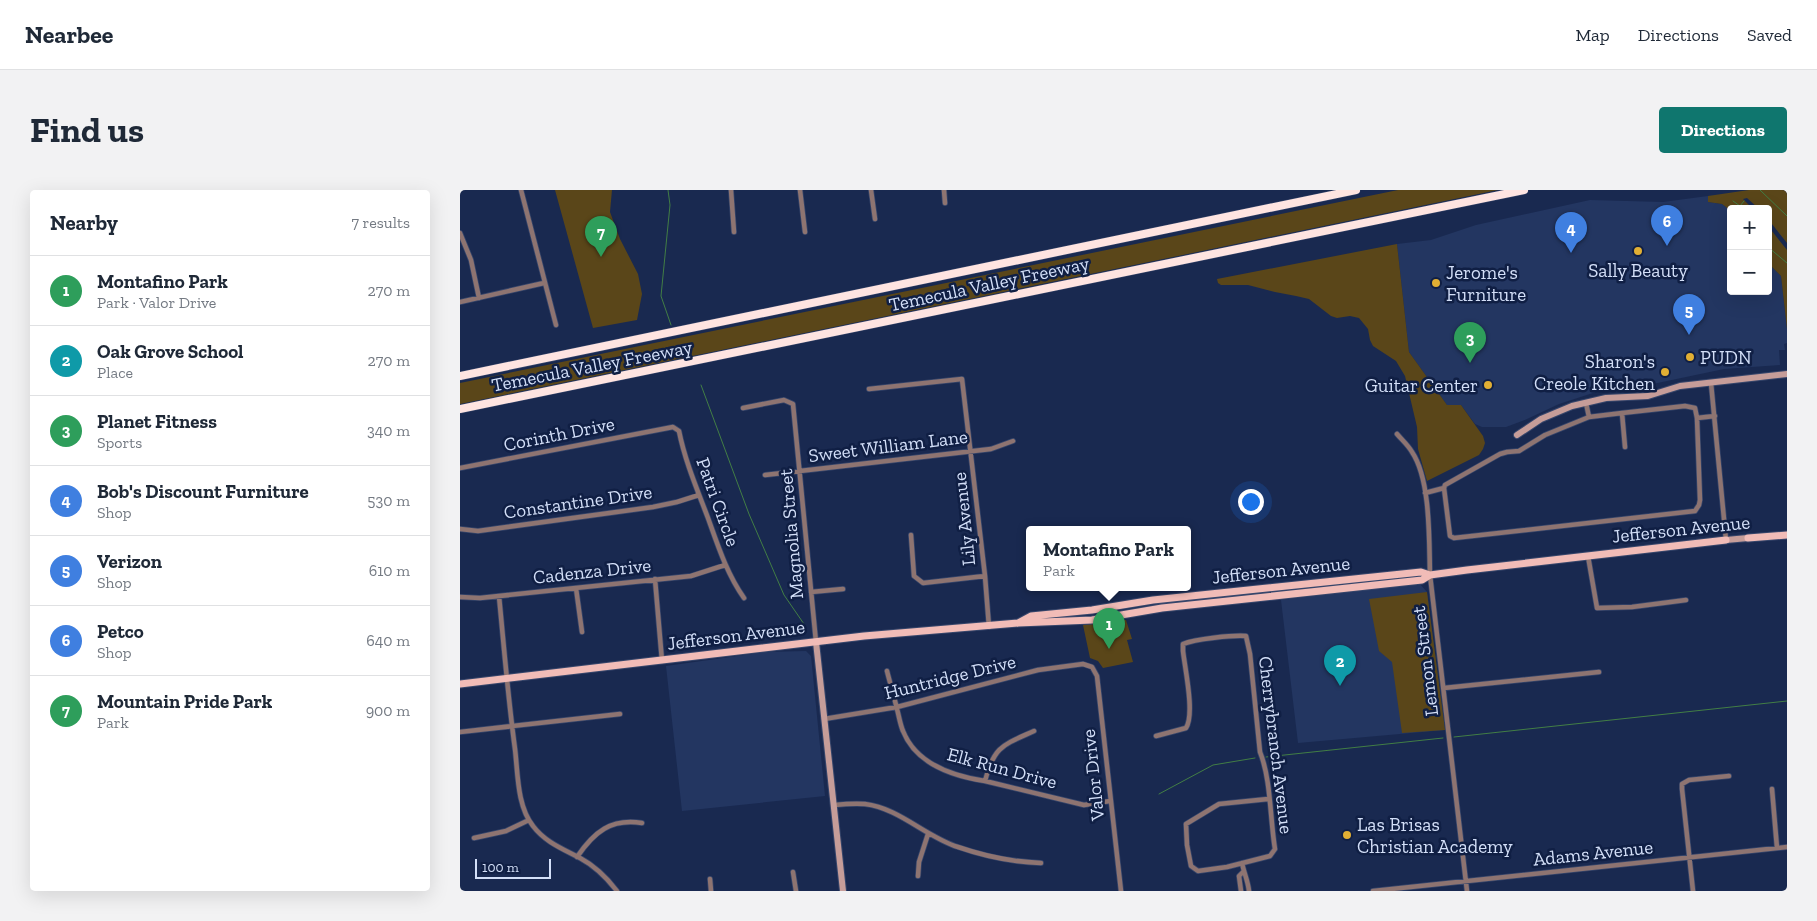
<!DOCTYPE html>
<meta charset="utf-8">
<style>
body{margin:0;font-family:"Zilla Slab",serif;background:#f2f2f3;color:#1f2937}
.controls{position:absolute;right:15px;top:15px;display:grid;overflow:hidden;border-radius:5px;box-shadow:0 5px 20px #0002}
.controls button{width:45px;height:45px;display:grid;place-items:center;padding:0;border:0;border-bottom:1px solid #e0e1e3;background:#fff;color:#1f2937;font:25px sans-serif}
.scale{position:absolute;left:15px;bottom:12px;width:76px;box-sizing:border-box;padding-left:5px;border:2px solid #d3dff8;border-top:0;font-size:14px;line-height:18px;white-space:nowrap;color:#d3dff8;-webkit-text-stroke:4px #101f44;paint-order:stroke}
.you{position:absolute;left:790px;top:311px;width:18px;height:18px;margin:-12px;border:4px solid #fff;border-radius:50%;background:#1a73e8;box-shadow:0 0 0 8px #1a73e833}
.badge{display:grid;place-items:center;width:32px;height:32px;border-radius:50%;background:#0f766e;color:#fff;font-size:16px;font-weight:700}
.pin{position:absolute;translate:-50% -41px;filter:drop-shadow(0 1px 2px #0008)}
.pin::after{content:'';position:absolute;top:26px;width:18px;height:15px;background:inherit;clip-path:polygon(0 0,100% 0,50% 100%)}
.popup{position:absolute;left:566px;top:336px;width:165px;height:65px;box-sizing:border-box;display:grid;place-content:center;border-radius:5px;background:#fff;filter:drop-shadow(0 1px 4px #0005);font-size:16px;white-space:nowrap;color:#747a83}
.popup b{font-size:19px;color:#1f2937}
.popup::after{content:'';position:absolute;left:50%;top:100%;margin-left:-10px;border:10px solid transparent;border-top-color:#fff}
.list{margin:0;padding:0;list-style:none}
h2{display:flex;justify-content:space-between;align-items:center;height:65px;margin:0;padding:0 20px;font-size:21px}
h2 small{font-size:16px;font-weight:400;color:#747a83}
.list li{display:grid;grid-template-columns:32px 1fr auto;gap:15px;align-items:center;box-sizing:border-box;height:70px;padding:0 20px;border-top:1px solid #e0e1e3}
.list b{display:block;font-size:19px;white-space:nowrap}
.list p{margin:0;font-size:16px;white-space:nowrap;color:#747a83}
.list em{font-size:16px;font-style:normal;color:#747a83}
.map{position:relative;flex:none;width:1327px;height:701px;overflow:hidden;border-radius:5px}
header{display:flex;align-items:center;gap:30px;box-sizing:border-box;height:70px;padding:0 25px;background:#fff;border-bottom:1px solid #e0e1e3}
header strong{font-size:24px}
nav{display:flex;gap:28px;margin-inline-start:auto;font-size:18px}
.intro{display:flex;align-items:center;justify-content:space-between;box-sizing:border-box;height:120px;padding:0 30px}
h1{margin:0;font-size:35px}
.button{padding:12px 22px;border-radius:5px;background:#0f766e;color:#fff;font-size:18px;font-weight:700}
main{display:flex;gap:30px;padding:0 30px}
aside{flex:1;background:#fff;border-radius:5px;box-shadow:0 5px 20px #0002}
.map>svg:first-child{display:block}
.built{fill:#233661}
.green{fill:#5a4619}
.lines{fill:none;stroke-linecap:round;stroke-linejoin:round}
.stream{stroke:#427e45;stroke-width:1}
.street-casing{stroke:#37466b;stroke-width:6}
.secondary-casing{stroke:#37466b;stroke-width:8}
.primary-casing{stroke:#37466b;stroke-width:9}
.highway-casing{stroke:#37466b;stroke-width:9}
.street{stroke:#8e7471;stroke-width:4.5}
.secondary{stroke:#c69d99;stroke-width:6}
.primary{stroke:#f1bcb7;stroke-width:7}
.highway{stroke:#fee4e1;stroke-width:8}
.poi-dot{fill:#e1af34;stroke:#101f44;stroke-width:2}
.labels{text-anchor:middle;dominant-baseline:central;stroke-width:5;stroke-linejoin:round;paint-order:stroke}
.poi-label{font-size:19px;fill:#d3dff8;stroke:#101f44;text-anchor:start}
.street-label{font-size:19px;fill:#d3dff8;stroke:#101f44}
</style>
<header>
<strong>Nearbee</strong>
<nav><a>Map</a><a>Directions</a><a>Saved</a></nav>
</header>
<div class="intro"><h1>Find us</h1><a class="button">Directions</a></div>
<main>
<aside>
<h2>Nearby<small>7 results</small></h2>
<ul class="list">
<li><span class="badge" style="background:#2e9e5b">1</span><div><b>Montafino Park</b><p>Park · Valor Drive</p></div><em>270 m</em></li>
<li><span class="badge" style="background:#0f9aa8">2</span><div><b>Oak Grove School</b><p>Place</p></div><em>270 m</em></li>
<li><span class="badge" style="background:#2e9e5b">3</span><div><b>Planet Fitness</b><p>Sports</p></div><em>340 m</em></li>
<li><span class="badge" style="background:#3f7fe0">4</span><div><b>Bob's Discount Furniture</b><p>Shop</p></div><em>530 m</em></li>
<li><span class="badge" style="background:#3f7fe0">5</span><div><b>Verizon</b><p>Shop</p></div><em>610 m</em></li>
<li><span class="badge" style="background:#3f7fe0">6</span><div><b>Petco</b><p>Shop</p></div><em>640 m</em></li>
<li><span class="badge" style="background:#2e9e5b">7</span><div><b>Mountain Pride Park</b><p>Park</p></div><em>900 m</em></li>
</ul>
</aside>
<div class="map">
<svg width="1327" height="701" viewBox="0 0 1327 701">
<rect width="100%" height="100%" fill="#192950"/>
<path class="built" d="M1248 6V12L1262 14 1271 21V101H1308V73L1321 86 1327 139V153L1324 154 1325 160H1319L1320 175 1264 179 1188 195 1139 201 1099 214 1067 229 1046 237H1022L1015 234 1001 215H987L949 162 937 54 971 50 1016 35 1130 10 1203 12Z
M959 393 967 402 985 540 838 553 821 410Z
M346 461 351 466 365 606 222 621 206 476 305 462Z"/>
<path class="green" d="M95 0H152L150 22 160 49 178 84 182 104 177 130 133 138Z
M938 0H1038L0 214V193Z
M1289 0H1327V53L1308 29V19H1299L1287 8 1283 9 1293 19H1271V21L1262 14 1248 12V6Z
M1308 36 1327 60V139L1321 86 1308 73Z
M937 54 949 162 987 215H1001L1023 246 1025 253 1023 259 1019 265 967 291 958 259 957 237 945 186 936 171 913 156 910 150 908 139 899 128 890 126 877 128 871 126 849 109 836 106 815 102 788 95H761L758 93 757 89Z
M967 402 985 540 942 543 932 472 919 461 909 409Z
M666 430 672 449 667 450 673 472 643 478 638 471 630 468 623 435Z"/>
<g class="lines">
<path class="stream" d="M208 0 210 15 201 106 211 135
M1300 0 1327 26
M1273 11 1280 16 1284 11
M1308 57 1327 73
M241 195 289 324 324 405 344 434
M994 547 1327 511
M806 567 983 548
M699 604 753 575 795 568"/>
<g class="street-casing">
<path id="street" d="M61 0 96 135
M271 0 274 42
M340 0 345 42
M411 0 415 29
M484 0 485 13
M0 43 11 70 19 108
M0 112 84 93
M1251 193 1266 350
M409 199 502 189 525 386 529 437
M1126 213 1129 227
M283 218 324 210 333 214 356 452
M1162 223 1129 227 1085 245 1059 261 1047 262 1040 264 985 295 984 298 990 346 994 348 1235 321 1239 315 1240 310 1237 228
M937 244C942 250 948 255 952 262 971 290 969 352 970 385L1007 701
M1165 257 1162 223 1225 216 1235 218 1237 228 1255 226
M0 278 213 237 219 241C225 271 237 299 248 328 258 356 267 384 284 408
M305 285 531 259 553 251
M965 303 984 298
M0 339 18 341 193 317 217 312 239 305
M451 345 454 386 463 393 525 386
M1128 366 1137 418 1172 417 1226 410
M195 389 202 471
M116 398 122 442
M351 402 383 399
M39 406C44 457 48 508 55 559 58 584 57 616 73 636 85 652 103 659 120 668 135 676 147 688 157 701
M0 407 20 408 231 386 265 375
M427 481C430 493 434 506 437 519 439 526 440 534 443 541 456 574 492 586 525 591L624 615 650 611
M984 498 1139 482
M364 529 437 517 578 480 623 474 632 477 637 486 661 701
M0 542 160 524
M696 546 726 538C735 524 725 479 723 461V454C735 449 773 445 786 446L790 464 800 562C811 589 810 629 815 659L810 666 767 677 738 681 731 676 727 655 726 634 759 614 808 609
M525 591C534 556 543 555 574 541
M1312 599 1317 658
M374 615C384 614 394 613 405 614 439 618 466 647 498 657 524 666 554 672 581 673
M14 648 46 641 69 630
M117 667C134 642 151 628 182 633
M782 673C784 683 788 691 789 701
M333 682 336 701
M458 686 459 672 468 644
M250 689 251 701
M781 701 779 686 783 682
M913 701 1327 657
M1233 701 1222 599V594L1229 590 1269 586"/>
</g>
<g class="secondary-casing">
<path id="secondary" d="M1057 245 1081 229 1112 216 1146 208 1188 206 1220 196 1327 184
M1266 350 1288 348
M356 452 383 701"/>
</g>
<g class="primary-casing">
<path id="primary" d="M1288 348 1327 345
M558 433 571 426 632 420 693 410 961 382 970 385
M0 494 404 446 558 433 632 430 702 418 962 390 970 385 1007 380 1266 350"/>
</g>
<g class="highway-casing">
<path id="highway" d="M0 186 896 0
M0 219 1064 0"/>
</g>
<use href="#street" class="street"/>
<use href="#secondary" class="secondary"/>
<use href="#primary" class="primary"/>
<use href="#highway" class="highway"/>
</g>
<g class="poi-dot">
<circle cx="1178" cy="61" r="5"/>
<circle cx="976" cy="93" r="5"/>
<circle cx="1230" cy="167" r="5"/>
<circle cx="1205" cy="182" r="5"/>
<circle cx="1028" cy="195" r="5"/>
<circle cx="887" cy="645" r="5"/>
</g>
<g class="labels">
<g class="poi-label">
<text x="1178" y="80" text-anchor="middle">Sally Beauty</text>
<text x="986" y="82">Jerome's<tspan x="986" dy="22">Furniture</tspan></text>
<text x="1240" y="167">PUDN</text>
<text x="1195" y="171" text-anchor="end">Sharon's<tspan x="1195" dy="22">Creole Kitchen</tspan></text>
<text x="1018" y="195" text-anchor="end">Guitar Center</text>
<text x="897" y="634">Las Brisas<tspan x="897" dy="22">Christian Academy</tspan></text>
</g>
<g class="street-label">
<text transform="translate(529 94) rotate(-12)">Temecula Valley Freeway</text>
<text transform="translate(132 176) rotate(-11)">Temecula Valley Freeway</text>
<text transform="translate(99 244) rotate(-11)">Corinth Drive</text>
<text transform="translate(428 256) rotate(-7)">Sweet William Lane</text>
<text transform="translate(118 312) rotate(-8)">Constantine Drive</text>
<text transform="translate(258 312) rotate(70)">Patri Circle</text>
<text transform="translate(504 329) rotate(-96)">Lily Avenue</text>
<text transform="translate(1221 339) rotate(-6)">Jefferson Avenue</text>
<text transform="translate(331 344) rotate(-95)">Magnolia Street</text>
<text transform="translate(821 380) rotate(-6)">Jefferson Avenue</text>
<text transform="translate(132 381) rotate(-6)">Cadenza Drive</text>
<text transform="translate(276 445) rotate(-7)">Jefferson Avenue</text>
<text transform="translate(965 471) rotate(-97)">Lemon Street</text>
<text transform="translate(490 487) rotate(-14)">Huntridge Drive</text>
<text transform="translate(816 555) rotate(83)">Cherrybranch Avenue</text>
<text transform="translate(542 578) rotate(15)">Elk Run Drive</text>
<text transform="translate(633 585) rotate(-96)">Valor Drive</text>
<text transform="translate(1133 663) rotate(-6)">Adams Avenue</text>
</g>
</g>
</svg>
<div class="controls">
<button>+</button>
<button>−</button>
</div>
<div class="scale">100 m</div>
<div class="you"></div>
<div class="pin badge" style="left:649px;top:459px;background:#2e9e5b">1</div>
<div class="popup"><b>Montafino Park</b>Park</div>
<div class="pin badge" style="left:880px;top:496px;background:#0f9aa8">2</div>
<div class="pin badge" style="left:1010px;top:173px;background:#2e9e5b">3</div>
<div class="pin badge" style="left:1111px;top:63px;background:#3f7fe0">4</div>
<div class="pin badge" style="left:1229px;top:145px;background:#3f7fe0">5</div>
<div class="pin badge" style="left:1207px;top:56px;background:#3f7fe0">6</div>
<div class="pin badge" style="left:141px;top:67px;background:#2e9e5b">7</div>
</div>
</main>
